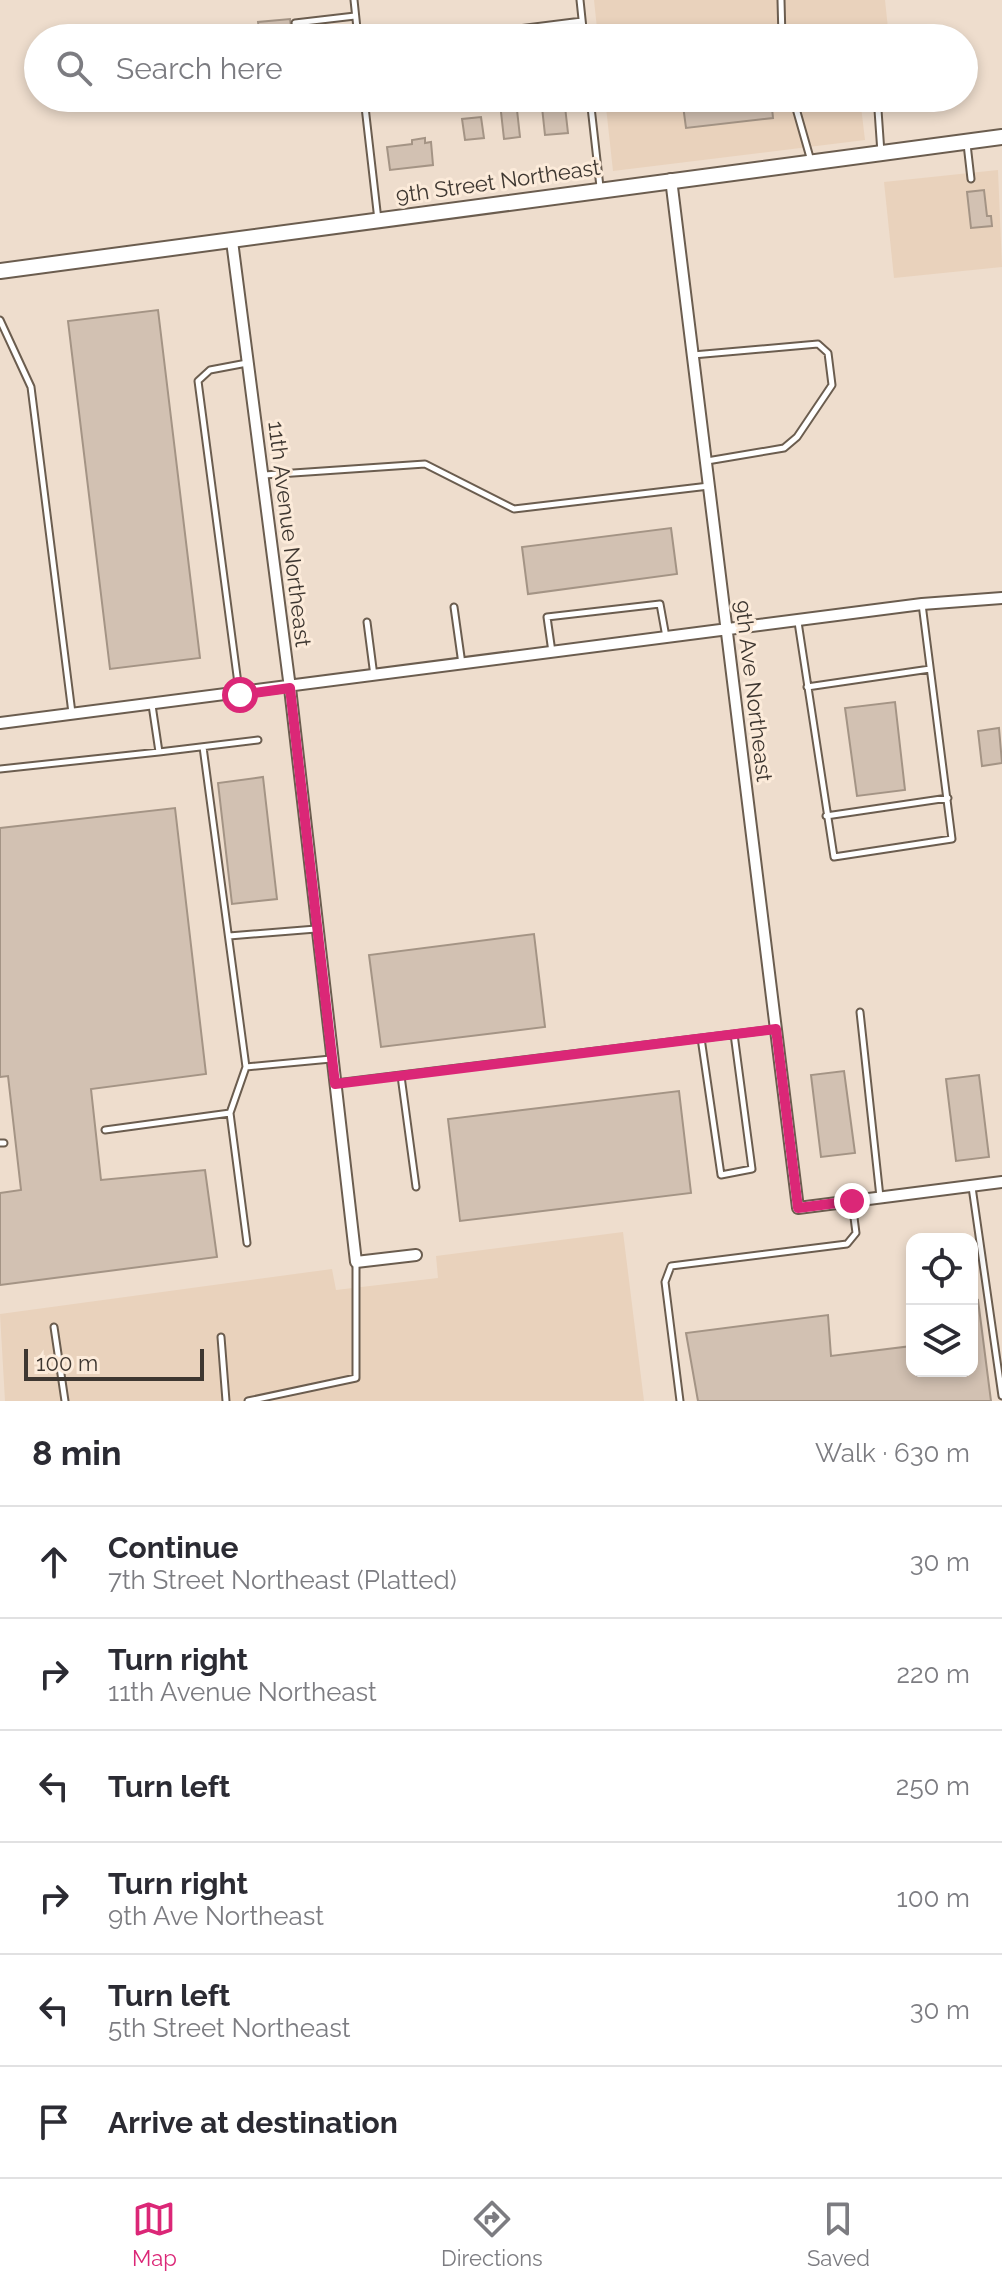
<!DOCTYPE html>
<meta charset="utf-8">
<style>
body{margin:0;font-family:Raleway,sans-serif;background:#f7f7f7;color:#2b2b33}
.controls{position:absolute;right:24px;bottom:24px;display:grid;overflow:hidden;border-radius:16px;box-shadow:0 4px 12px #0003}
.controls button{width:72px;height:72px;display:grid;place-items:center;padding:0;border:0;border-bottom:2px solid #e1e1e2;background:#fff;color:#2b2b33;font:40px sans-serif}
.scale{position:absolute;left:24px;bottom:20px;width:180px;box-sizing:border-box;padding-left:8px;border:4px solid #3e3731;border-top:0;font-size:22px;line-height:28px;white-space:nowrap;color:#3e3731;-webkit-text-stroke:6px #fcebda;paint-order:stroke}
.stop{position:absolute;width:24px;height:24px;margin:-18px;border:6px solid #db2777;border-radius:50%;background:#fff}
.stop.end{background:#db2777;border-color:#fff;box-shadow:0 2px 8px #0008}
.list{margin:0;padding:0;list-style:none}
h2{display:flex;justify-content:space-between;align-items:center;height:104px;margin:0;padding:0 32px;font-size:34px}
h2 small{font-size:26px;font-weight:400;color:#7c7c81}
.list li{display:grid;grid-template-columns:52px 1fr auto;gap:24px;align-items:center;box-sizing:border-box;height:112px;padding:0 32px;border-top:2px solid #e1e1e2}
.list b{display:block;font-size:30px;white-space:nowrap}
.list p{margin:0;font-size:26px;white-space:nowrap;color:#7c7c81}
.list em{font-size:26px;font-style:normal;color:#7c7c81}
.icon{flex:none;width:44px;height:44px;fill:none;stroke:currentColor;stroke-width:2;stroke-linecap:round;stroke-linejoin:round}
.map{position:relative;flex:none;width:1002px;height:1401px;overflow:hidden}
.search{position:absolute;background:#fff;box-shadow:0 4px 12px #0003;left:24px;right:24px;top:24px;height:88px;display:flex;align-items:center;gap:20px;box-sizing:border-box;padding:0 28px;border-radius:44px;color:#7c7c81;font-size:30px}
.sheet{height:776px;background:#fff}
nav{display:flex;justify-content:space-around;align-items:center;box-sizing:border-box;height:112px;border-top:2px solid #e1e1e2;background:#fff;font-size:22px;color:#7c7c81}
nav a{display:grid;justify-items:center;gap:4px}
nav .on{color:#db2777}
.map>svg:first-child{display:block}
.built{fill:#e9d2bc}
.building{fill:#d2c1b2;stroke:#a49485;stroke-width:2}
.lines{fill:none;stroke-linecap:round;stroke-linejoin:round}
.lane-casing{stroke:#6b5d4f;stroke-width:9}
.street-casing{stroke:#6b5d4f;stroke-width:14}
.secondary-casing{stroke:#6b5d4f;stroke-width:18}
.lane{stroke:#fff;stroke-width:5}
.street{stroke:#fff;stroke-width:10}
.secondary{stroke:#fff;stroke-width:14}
.route{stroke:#db2777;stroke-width:10}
.labels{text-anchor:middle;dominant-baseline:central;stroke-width:6;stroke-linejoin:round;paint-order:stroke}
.street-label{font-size:22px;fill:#3e3731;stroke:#fcebda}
</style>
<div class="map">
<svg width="1002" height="1401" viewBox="0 0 1002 1401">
<rect width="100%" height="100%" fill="#eeddcd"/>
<path class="built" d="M594 0H885L889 38H598Z
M605 98H860L865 140 613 171Z
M998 170 1002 267 894 278 884 182Z
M623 1232 644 1401H5L0 1314 332 1269 336 1290 438 1278 436 1256Z"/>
<path class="building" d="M290 19 292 36 260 38 258 22Z
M752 27 753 38H714V32Z
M402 98H429L430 105 403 108Z
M541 98H564L568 133 545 135Z
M682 98H771L773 118 686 128Z
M516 101 520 137 504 139 500 103Z
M481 117 484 138 465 140 462 119Z
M425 138V143L431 142 433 165 390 170 387 147 412 144V140Z
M984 190 987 216H991L992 226 971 228 967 192Z
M158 310 200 658 110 669 68 321Z
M671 528 677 574 528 594 522 547Z
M895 702 905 790 857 796 845 708Z
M999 728 1002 763 982 766 978 731Z
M263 777 277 899 232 904 218 783Z
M175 808 206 1074 91 1089 101 1180 205 1170 217 1257 0 1285V1193L21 1190 8 1076 0 1077V828Z
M534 934 545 1027 381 1047 369 955Z
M844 1071 855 1153 821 1157 811 1075Z
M979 1075 989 1157 956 1161 946 1079Z
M679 1091 691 1193 460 1221 448 1119Z
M978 1300 991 1401H698L686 1333 828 1315 831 1356 912 1346V1371H972V1301Z"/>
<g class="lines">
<g class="lane-casing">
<path id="lane" d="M354 0 358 38
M580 0 584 38
M781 0 782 38
M295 23 355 16
M446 38 582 21
M364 98 378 220
M590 98 600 187
M793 98 811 161
M878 110 881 153
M967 144 971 179
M0 320 31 387 72 713
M693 355 818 344 828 353 832 385 797 437 784 448 707 461
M264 475 425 464 514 509 709 486
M454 607 462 664
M367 622 374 676
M798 622 834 857 952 839 922 604
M552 652 547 617 660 604 666 637
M807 687 930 669
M239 691 198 381 210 370 247 363
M203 747 246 1067 230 1113
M159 752 258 740
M0 769 159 752 152 705
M826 816 948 798
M229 936 316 929
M860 1012 880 1197
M701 1038 721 1175 752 1169 734 1034
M246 1067 331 1059
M401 1076 416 1187
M336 1083 775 1029
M105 1130 230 1113 247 1243
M0 1143H4
M972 1187 1002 1396
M54 1327 65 1401
M221 1337 226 1401
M248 1401 356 1378V1262
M680 1401 665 1282 671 1266 847 1244 856 1233 852 1202"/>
</g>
<g class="street-casing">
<path id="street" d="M671 179 798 1208 1002 1182
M232 241 290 688 356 1262 416 1255
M0 723 922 604 1002 598"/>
</g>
<g class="secondary-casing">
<path id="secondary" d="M0 271 1002 137"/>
</g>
<use href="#lane" class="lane"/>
<use href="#street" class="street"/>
<use href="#secondary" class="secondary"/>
</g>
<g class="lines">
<path class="route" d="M240 695 290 688 335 1084 776 1029 798 1208 852 1201"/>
</g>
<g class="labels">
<g class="street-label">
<text transform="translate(498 181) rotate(-8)">9th Street Northeast</text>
<text transform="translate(290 534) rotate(83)">11th Avenue Northeast</text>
<text transform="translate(754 691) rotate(83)">9th Ave Northeast</text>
</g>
</g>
</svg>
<div class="controls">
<button><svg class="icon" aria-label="locate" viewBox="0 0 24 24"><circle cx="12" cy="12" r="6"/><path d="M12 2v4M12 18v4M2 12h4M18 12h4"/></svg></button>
<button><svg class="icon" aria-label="layers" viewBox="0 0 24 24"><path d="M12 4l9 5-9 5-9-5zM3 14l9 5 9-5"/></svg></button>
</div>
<div class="scale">100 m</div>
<div class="stop" style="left:240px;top:695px"></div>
<div class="stop end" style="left:852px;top:1201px"></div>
<div class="search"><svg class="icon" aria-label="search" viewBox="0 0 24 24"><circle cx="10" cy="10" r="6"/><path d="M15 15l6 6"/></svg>Search here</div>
</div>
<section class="sheet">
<h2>8 min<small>Walk · 630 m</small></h2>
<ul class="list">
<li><svg class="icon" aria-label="ahead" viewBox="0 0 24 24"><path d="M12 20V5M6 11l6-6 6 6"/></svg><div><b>Continue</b><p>7th Street Northeast (Platted)</p></div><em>30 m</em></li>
<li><svg class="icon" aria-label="right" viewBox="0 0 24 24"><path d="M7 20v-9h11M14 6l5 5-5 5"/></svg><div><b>Turn right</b><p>11th Avenue Northeast</p></div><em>220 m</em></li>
<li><svg class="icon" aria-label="left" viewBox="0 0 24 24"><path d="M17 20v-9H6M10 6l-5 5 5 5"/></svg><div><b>Turn left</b></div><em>250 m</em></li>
<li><svg class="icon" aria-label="right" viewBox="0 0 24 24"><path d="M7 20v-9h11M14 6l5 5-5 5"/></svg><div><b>Turn right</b><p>9th Ave Northeast</p></div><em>100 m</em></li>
<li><svg class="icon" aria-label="left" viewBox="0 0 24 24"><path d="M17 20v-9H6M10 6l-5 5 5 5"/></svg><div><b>Turn left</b><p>5th Street Northeast</p></div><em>30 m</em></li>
<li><svg class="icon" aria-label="arrive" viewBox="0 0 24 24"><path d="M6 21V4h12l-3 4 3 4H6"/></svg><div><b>Arrive at destination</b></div></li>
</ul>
</section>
<nav>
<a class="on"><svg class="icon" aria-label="map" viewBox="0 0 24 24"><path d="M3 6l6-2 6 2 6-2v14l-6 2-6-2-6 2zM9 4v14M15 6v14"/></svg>Map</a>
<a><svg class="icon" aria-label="directions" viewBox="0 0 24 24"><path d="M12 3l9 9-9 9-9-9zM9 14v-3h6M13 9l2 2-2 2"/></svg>Directions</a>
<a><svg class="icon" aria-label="saved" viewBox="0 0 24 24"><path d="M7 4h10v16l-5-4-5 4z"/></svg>Saved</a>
</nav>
